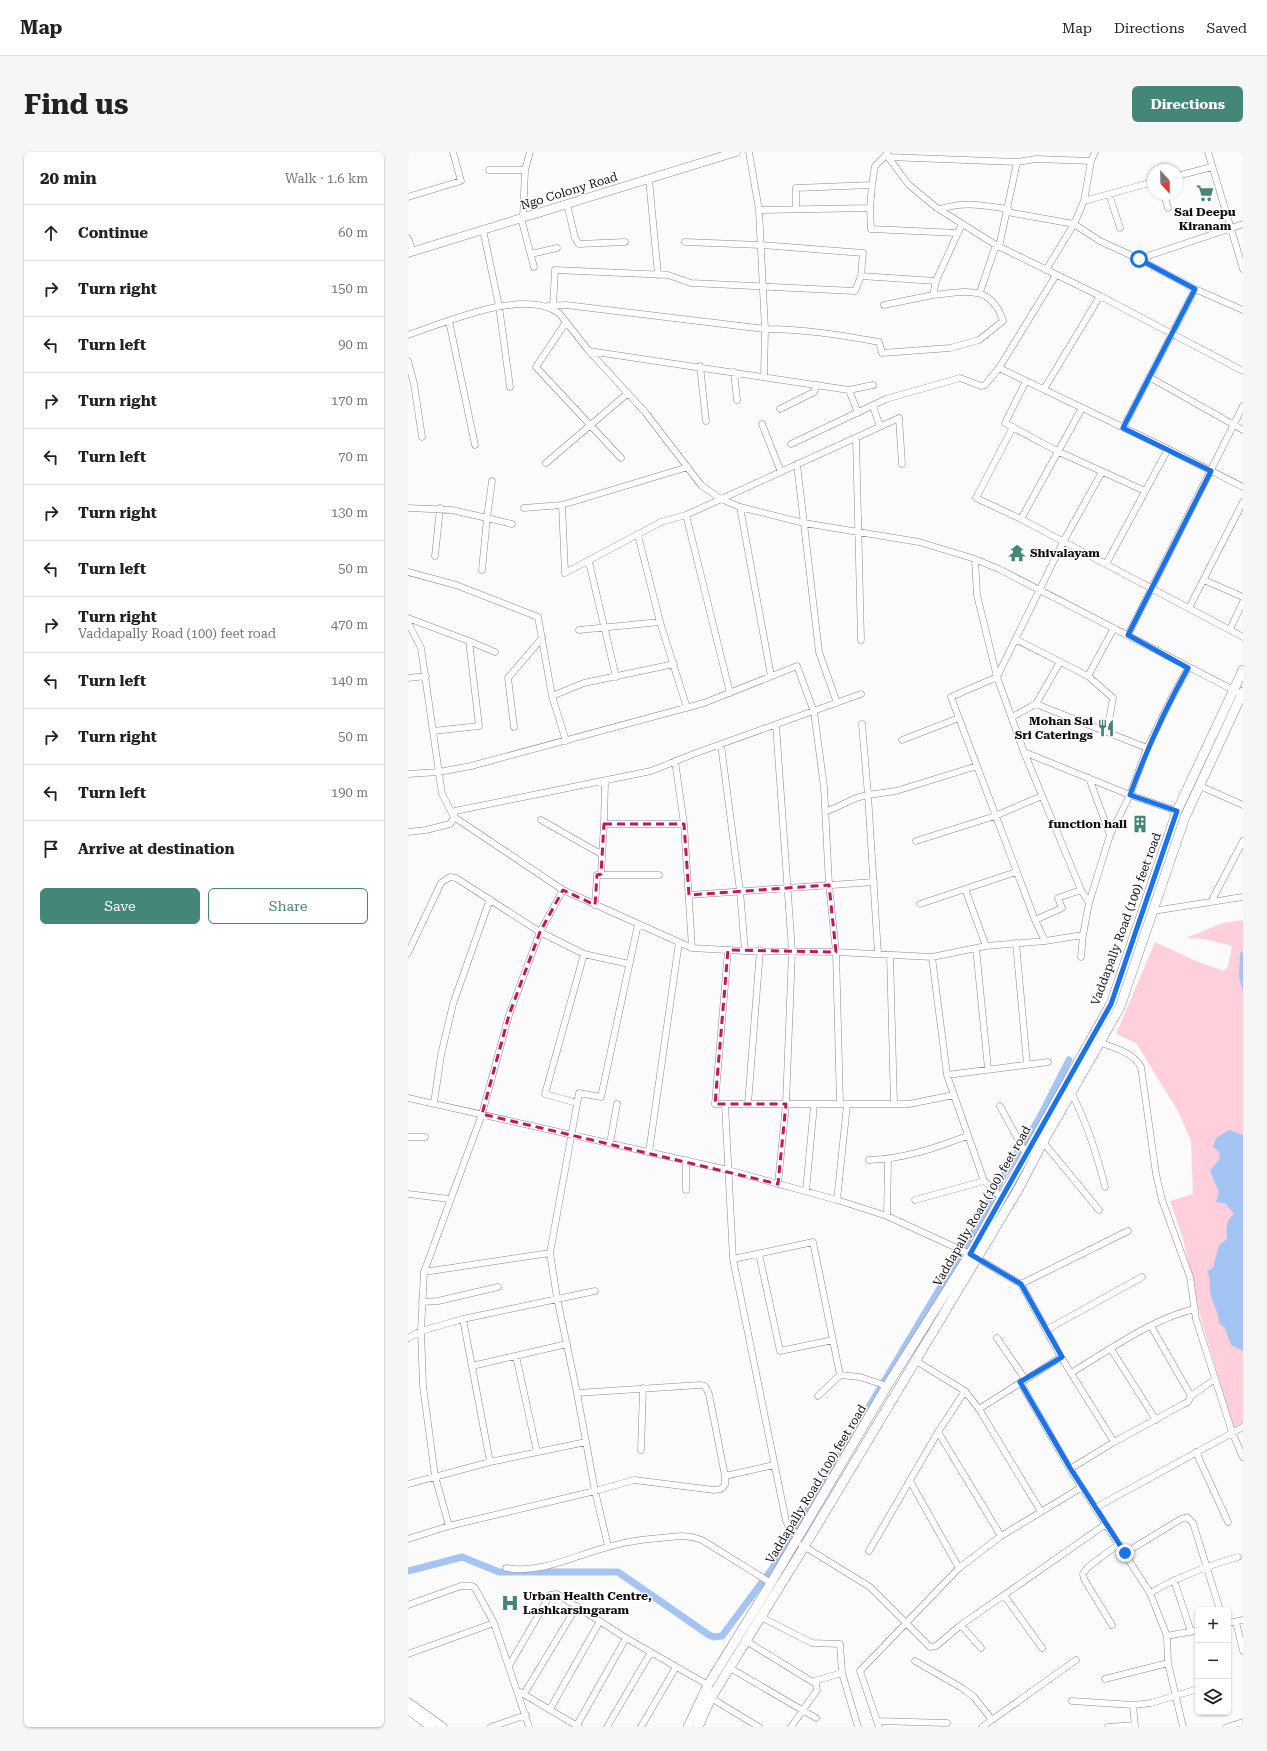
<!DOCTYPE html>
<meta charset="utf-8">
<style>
body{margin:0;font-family:"Roboto Serif",serif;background:#f6f6f6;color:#222}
.controls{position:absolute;right:12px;bottom:12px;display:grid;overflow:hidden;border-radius:6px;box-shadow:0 1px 3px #0004}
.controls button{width:36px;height:36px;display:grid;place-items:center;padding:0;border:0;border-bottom:1px solid #e0e0e0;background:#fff;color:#222;font:20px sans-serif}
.compass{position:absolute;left:739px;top:12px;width:36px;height:36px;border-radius:50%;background:#fff;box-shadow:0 1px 3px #0004;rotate:158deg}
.stop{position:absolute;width:12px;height:12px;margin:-9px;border:3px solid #1a73e8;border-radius:50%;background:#fff}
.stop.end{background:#1a73e8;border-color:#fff;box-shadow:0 1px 4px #0008}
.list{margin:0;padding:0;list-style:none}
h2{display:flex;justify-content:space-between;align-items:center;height:52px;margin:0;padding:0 16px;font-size:17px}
h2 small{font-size:13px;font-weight:400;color:#767676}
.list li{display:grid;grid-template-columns:26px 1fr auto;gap:12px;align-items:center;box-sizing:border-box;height:56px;padding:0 16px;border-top:1px solid #e0e0e0}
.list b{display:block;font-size:15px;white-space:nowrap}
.list p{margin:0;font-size:13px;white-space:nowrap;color:#767676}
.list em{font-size:13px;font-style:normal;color:#767676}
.actions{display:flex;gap:8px;padding:12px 16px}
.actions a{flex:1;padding:9px 0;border:1px solid #448779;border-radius:6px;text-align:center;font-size:14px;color:#448779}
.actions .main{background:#448779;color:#fff}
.icon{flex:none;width:22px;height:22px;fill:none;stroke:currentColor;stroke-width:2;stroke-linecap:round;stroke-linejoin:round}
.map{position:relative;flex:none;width:835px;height:1575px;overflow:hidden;border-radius:6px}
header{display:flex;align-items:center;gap:24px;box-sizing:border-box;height:56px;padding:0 20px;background:#fff;border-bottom:1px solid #e0e0e0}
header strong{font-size:19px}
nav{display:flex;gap:22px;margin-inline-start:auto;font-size:14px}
.intro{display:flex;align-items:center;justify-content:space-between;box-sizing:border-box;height:96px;padding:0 24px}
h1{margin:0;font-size:28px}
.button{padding:10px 18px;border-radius:6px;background:#448779;color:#fff;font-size:14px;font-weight:700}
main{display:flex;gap:24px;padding:0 24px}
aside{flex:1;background:#fff;border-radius:6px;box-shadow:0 1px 3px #0004}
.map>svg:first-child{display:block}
.green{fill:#ffcfdc}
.water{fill:#a4c5f3}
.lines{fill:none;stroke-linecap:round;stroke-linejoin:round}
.canal{stroke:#a4c5f3;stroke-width:7}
.minor-casing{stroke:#90829d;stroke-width:7}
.tertiary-casing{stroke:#90829d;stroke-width:9}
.secondary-casing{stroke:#90829d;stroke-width:10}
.minor{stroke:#fff;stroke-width:6}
.tertiary{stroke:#fff;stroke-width:8}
.secondary{stroke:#fff;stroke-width:9}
.route{stroke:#1a73e8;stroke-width:5}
.marked{fill:none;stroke:#c2185b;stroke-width:3;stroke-dasharray:8 5;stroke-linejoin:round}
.labels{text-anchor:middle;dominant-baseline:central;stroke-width:3;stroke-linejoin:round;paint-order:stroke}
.street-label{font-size:12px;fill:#120d17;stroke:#fff}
.poi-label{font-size:12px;font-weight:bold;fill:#120d17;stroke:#fff;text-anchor:start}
</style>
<header>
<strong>Map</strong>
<nav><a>Map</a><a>Directions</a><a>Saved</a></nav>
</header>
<div class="intro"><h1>Find us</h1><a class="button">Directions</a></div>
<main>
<aside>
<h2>20 min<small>Walk · 1.6 km</small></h2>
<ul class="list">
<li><svg class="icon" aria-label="ahead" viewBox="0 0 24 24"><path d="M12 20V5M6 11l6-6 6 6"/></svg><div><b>Continue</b></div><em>60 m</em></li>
<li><svg class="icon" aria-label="right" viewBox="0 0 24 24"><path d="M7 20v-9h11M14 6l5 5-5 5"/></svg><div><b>Turn right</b></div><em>150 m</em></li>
<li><svg class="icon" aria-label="left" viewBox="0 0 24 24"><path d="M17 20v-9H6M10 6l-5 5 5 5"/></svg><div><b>Turn left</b></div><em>90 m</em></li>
<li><svg class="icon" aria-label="right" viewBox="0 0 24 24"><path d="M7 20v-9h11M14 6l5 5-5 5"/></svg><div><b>Turn right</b></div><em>170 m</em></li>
<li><svg class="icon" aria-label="left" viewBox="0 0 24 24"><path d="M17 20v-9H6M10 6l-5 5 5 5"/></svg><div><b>Turn left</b></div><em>70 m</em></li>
<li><svg class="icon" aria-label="right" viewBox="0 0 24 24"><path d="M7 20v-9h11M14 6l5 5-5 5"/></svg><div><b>Turn right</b></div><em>130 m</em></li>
<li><svg class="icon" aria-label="left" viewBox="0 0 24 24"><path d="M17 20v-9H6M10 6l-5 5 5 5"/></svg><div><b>Turn left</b></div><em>50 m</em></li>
<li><svg class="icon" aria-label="right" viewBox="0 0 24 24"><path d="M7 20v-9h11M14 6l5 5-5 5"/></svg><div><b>Turn right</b><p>Vaddapally Road (100) feet road</p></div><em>470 m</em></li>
<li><svg class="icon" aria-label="left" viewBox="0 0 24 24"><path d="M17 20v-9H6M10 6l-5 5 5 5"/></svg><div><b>Turn left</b></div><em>140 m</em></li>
<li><svg class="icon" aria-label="right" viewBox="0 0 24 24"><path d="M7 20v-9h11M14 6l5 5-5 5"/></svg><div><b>Turn right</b></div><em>50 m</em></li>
<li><svg class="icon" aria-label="left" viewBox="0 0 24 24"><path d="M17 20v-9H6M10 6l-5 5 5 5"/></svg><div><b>Turn left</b></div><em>190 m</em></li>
<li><svg class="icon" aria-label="arrive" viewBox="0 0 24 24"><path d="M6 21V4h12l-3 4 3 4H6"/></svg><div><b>Arrive at destination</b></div></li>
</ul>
<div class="actions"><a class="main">Save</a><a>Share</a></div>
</aside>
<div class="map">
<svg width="835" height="1575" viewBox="0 0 835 1575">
<rect width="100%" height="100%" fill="#fbfbfb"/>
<path class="green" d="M835 768V1274L826 1277 793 1167 775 1087 762 1049 785 1042 783 989 770 959 728 891 708 882 747 790 790 810 816 819 820 814 824 794 797 787 778 786 815 771Z"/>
<path class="water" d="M835 799V840L831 825 832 801Z
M821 978 835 983V1199L823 1193 817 1176 811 1171C811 1159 803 1150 802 1139 801 1131 803 1127 799 1119L805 1116 811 1093 819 1087C818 1077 818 1068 826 1062L817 1051 808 1050 811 1040 802 1019 812 1006 811 1000 805 995 808 986Z"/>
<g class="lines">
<path class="canal" d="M0 1419 54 1405 91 1420H210L301 1483 306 1485 314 1484 364 1417 565 1081 595 1024 631 967 661 908"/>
<g class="minor-casing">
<path id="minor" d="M341 0 351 58 357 177 356 225
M479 0 480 5 501 33 529 56 588 93 692 144 835 219
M800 0 835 117
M480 5 609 10 628 7 683 9
M81 18H117
M769 24 804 15
M241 27 250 123
M701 42 712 76
M756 42 760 56
M0 45 53 29 45 0
M676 49 683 9 687 0
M159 52 167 86 171 92 217 90
M462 56 464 33
M388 57V36L464 33 467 14 479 2
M532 57C557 49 573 53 600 57
M351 58 462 56 463 77 550 81
M599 60 666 72 692 89 731 107 787 137 835 158
M113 66 126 115
M115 66 117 18 122 0
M75 78 91 154 102 235
M0 86 5 100
M277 90 353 93 455 101 453 124 528 129 554 72
M591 95 609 10
M123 102 149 96
M731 107 835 72
M638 118 666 72 676 49 745 30
M572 140 588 93
M476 153 525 143 528 129
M140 154 158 153 357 177C396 177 432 183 471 190L474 201 542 196 571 188 595 169C583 131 556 140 525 143
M145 154 147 118 260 123 283 131 447 139 453 124
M41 169 67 293
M158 170 128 215 213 306
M0 183C39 170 114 136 151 161L181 199 237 260 293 333 313 347 332 355 396 371 511 390 564 406 591 417 835 543
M181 199 441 238 450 261
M0 209 6 232 14 285
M292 214 298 269
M591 216 760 297 835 335
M326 220 329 248
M741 225 835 278
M618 229 597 271 649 299 737 339
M636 237 692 144
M441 238 465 233
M465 254 472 275
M372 257 406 240 409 233
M354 272 373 320
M605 275 568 346 613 367 835 485
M715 276 787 137
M448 286 453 488
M383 292 478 247 552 226 573 234 577 233 591 216 648 123
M138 311 220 241
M389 312 411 500 429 551
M280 315 154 353 157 421 253 370 278 363 491 266 494 312
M84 329 79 366 104 372
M332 355 363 524
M0 356 44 358 79 366 74 418
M116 356 154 353
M278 363 322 541
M613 367 674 256
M230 383 252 470 279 556
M27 404 32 356
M567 408 569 443 589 525
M181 410 208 525
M698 412 760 297
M0 420 48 433 130 465 144 544 176 531 266 512
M796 428 835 445
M781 456 835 350
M0 466 61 489
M0 471 13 496 34 642 46 665
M822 477 835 450
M171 478 252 470
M720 483 835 254
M609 488 680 524 706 476
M680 524 705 546 699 580
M589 525 655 390 694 320
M0 526 18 524
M144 544 158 589
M628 552 739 596
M604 565 628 552 652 510
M368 573 384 799 378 952 370 1032
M106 575 100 526 134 486
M25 579 71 574 61 489 87 500
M494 588 551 566
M313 593 332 739 337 799
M616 600 722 643 769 659
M267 609 276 672
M0 622 31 620 63 614 296 551 389 514 406 560 416 635 421 733 428 800 432 952
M681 626 702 683
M197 629 196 672H276L284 796
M792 634 835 653
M418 659C433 655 444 645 460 643L454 572
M46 665 47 659 243 619 288 601 453 542
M133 668 193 702
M0 680 18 678 42 672 46 665 155 738 284 796 337 799 428 800 524 805 578 794 637 789 675 783
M508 689 587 664 634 644
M193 722 196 672
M557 737 578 794
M281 743 466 730
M804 748 835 689
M512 752 608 720
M187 753 189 723H251
M745 759 835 745
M627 768 543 545 589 525 616 600 673 738 681 751
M637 789 627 768 654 756 650 746 673 738
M608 791 619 912
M568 796 580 917
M320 798 307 952H501L546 943
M0 801 33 731 42 725 48 726 132 780 176 802 221 812
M470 802 460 643 488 639 569 614
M482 803 486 952
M524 805 539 923 576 1029 594 1046
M673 805 675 783 681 751 702 683 722 643 739 596 764 545 780 516
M691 890C706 896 725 900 733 915L748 1022 754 1048 782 1125 788 1167 824 1280 835 1305
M539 923 640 910
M663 940C679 971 689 1002 697 1035
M0 946 320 1018 429 1048 479 1064 562 1102 613 1132 720 1079
M26 951 33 903 45 852 82 747
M169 951 137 942 176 802
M317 952 325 1107 378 1369 382 1377 391 1383
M340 952 352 798
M592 954 618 1002
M0 985H17
M635 990 691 1058
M202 991 209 952
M241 1000 271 790
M278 1008V1038
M461 1008C496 1007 527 996 559 984
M398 1039 406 953
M0 1042 41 1047
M429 1048 439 953
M507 1048 576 1029
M479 1064 480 1007
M351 1102 372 1199 425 1188
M325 1107 405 1090 432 1223
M16 1120 142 1101
M613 1132 653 1205 706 1290
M14 1150 30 1149 90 1135
M55 1167 82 1310
M743 1174 783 1244
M640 1177 734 1125
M0 1186 13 1179 55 1167 187 1139
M589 1186 617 1227
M703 1197 748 1268
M108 1204 129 1300
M508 1209 557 1239 571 1257 632 1358
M64 1214 159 1192
M663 1221C700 1199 745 1166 787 1157
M612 1230 662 1317 742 1441 759 1484 760 1511 775 1575
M410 1244 432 1223 452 1225 479 1234
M571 1257 653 1205
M530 1280 593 1384
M233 1298 235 1236
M788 1300 820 1370
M662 1317 706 1290 774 1253 780 1250 783 1244 807 1227
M317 1324 366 1313
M502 1329 551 1416
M0 1332 82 1310 178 1290
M687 1356 835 1275
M41 1374 27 1324 15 1234 13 1179 16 1120 74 962 101 863 132 780 155 738
M0 1387 41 1374 187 1339 226 1328 306 1338 313 1337 317 1333V1324L301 1242 297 1234 292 1233 169 1241
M394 1393 462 1435 522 1495 528 1494 553 1473 698 1372
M200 1394 187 1339 169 1241 149 1146 142 1101 171 941 193 945 230 772
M461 1399 530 1280 557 1239
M717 1401 773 1367 779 1365 785 1371 812 1458
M98 1416C134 1422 165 1404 200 1395 223 1388 249 1386 273 1384L284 1385 294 1388 363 1431
M766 1428 783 1480
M742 1441C770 1425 799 1414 830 1405
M596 1443 634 1496
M0 1453 53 1434H64L67 1436 86 1471 121 1575
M353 1465 404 1491 432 1492 434 1521 450 1575
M828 1470 835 1499
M820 1471 835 1468
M553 1473 573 1496
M704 1473 676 1427 675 1422 680 1415 711 1392
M759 1484 790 1478
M338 1489 408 1532 409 1538 383 1575
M0 1502 86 1471
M507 1509 554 1536 566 1545 584 1568
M101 1514 142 1443 149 1442 218 1486 300 1533
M322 1516 408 1566
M697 1527 760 1511
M406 1529 434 1521
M112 1540 171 1575
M116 1542 169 1454
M303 1546 351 1575
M664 1549 725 1553
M142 1557 192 1469
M470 1569 539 1571
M169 1573 218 1486
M83 1575 118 1563
M199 1575 243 1500
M233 1575 268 1515
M471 1575 452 1519 551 1416 593 1384 674 1335
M574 1575 668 1508
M700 1575 727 1573
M727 1575 725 1553 743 1551 790 1537
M819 1575 835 1570"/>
</g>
<g class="tertiary-casing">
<path id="tertiary" d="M0 101 328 0
M0 1550 35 1575
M0 1558 23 1575"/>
</g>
<g class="secondary-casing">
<path id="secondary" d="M280 1575 300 1533 363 1431 479 1234 562 1102 703 852 769 659 835 518
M290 1575 303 1546 396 1395 611 1036 635 990 712 855 777 665 835 540"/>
</g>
<use href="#minor" class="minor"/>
<use href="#tertiary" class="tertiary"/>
<use href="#secondary" class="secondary"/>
</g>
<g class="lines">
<path class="route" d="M717 1401 662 1316 612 1230 654 1205 613 1132 562 1102 703 852 769 659 722 643C738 599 757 557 780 516L720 483 803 319 715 276 787 137 731 107"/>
</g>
<path class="marked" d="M196 672H276L281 743 421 733 428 800 320 798 307 952H378L370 1032 74 962 101 863 132 780 155 738 187 753 189 723 193 722Z"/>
<defs>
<g id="supermarket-bare" transform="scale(1.38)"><path d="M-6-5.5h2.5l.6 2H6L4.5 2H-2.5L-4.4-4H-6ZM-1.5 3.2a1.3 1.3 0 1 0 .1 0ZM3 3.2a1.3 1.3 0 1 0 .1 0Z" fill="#448779" stroke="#fff" stroke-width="2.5" paint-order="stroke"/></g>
<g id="temple-bare" transform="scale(1.38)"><path d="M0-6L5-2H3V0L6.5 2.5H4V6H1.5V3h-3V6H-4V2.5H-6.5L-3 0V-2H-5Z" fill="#448779" stroke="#fff" stroke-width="2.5" paint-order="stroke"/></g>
<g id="restaurant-bare" transform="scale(1.38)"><path d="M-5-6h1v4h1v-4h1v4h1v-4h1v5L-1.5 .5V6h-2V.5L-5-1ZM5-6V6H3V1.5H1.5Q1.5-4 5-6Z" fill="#448779" stroke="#fff" stroke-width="2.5" paint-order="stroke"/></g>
<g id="building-bare" transform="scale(1.38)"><path d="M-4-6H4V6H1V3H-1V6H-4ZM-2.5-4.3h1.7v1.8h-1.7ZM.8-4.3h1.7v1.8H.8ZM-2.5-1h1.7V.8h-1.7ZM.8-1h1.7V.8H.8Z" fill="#448779" stroke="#fff" stroke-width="2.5" paint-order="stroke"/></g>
<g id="hospital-bare" transform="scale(1.38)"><path d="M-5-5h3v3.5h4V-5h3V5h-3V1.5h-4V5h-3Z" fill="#448779" stroke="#fff" stroke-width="2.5" paint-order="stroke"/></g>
</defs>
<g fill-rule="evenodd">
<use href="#supermarket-bare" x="797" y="41"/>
<use href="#temple-bare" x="609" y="401"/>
<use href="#restaurant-bare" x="698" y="576"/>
<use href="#building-bare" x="732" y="672"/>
<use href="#hospital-bare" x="102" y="1451"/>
</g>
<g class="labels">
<g class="street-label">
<text transform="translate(161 39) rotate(-17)">Ngo Colony Road</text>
<text transform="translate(718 767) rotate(-70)">Vaddapally Road (100) feet road</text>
<text transform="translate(574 1054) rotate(-60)">Vaddapally Road (100) feet road</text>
<text transform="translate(408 1332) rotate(-59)">Vaddapally Road (100) feet road</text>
</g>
<g class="poi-label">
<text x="797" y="60" text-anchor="middle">Sai Deepu<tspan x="797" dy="14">Kiranam</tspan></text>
<text x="622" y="401">Shivalayam</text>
<text x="685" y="569" text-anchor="end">Mohan Sai<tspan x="685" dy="14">Sri Caterings</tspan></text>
<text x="719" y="672" text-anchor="end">function hall</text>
<text x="115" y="1444">Urban Health Centre,<tspan x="115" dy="14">Lashkarsingaram</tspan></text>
</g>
</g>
</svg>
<div class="controls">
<button>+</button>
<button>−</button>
<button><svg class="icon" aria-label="layers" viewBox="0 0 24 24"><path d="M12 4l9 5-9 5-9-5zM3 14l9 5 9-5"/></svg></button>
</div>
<svg class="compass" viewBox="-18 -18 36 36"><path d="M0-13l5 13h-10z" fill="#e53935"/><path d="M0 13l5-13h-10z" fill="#767676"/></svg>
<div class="stop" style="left:731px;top:107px"></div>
<div class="stop end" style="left:717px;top:1401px"></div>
</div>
</main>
